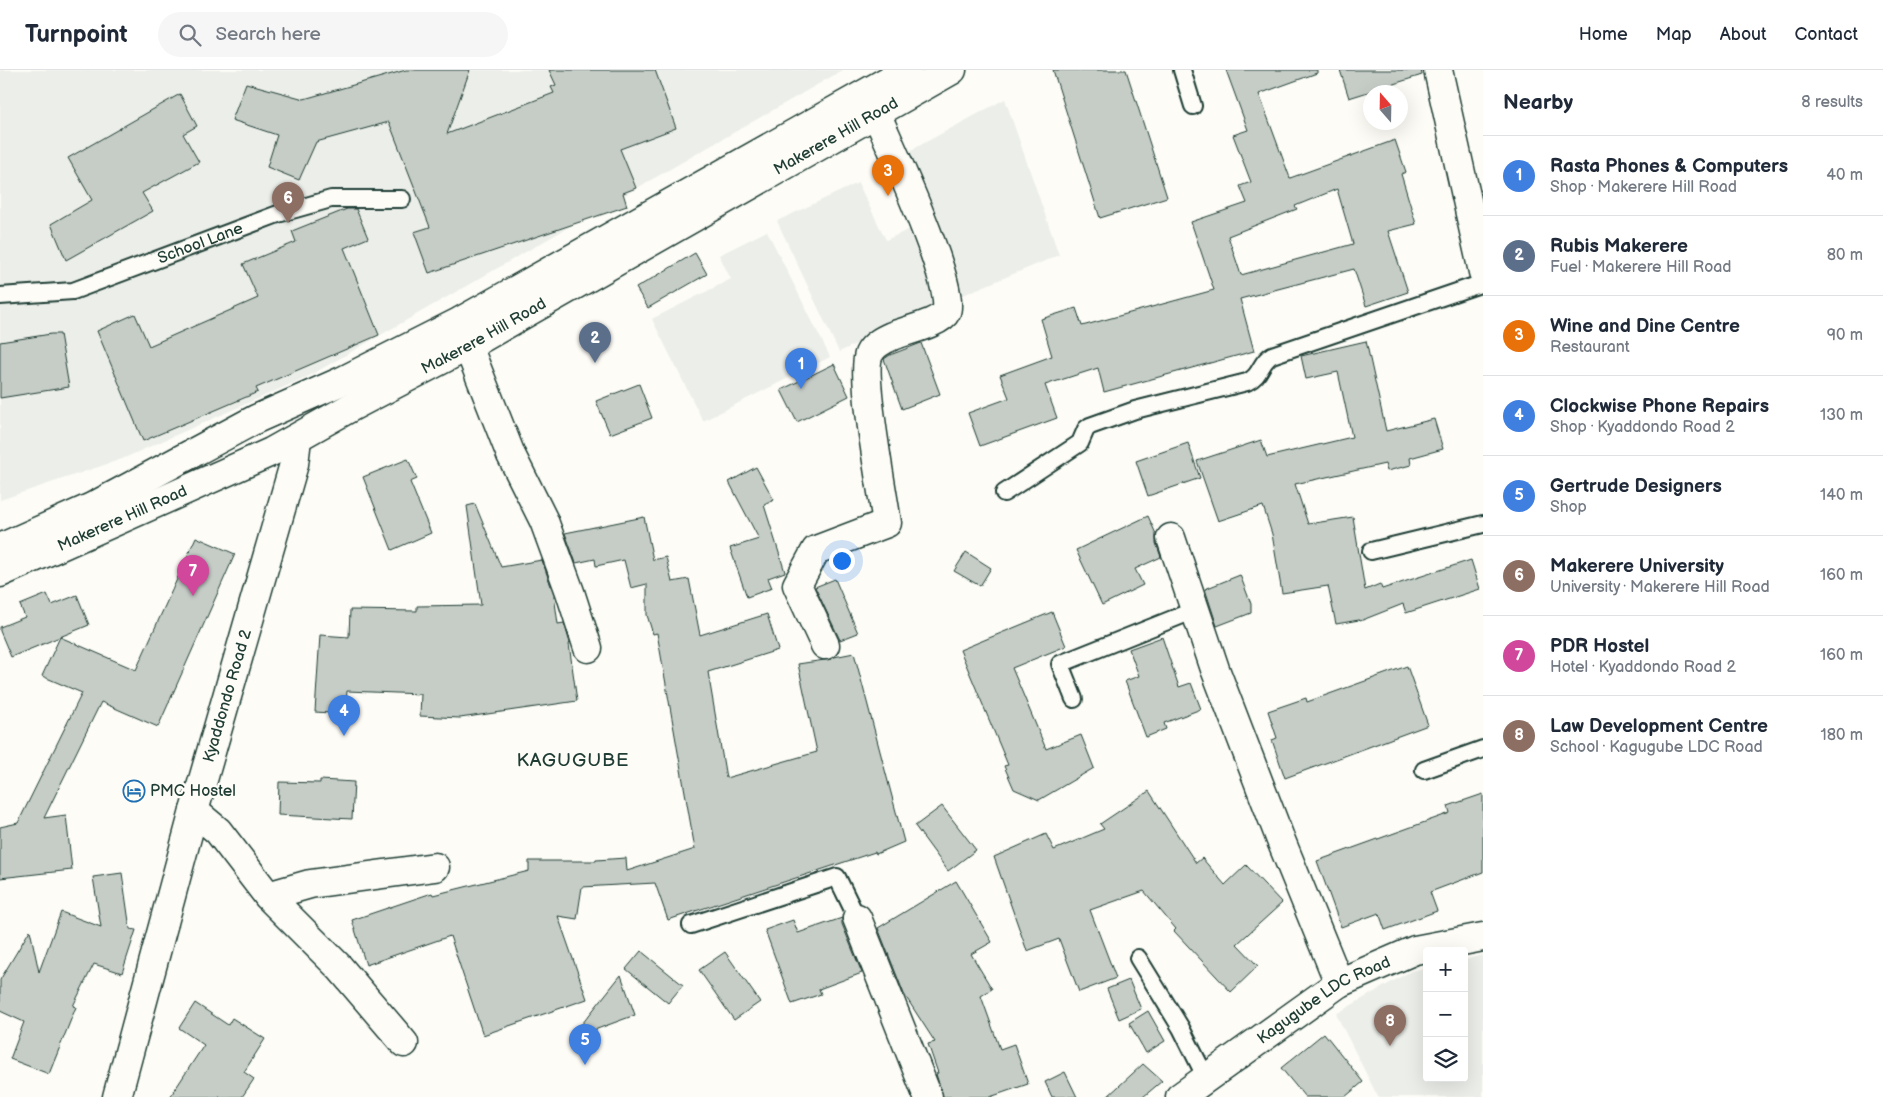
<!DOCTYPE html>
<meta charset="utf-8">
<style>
body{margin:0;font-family:"Balsamiq Sans",sans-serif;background:#f6f6f7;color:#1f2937}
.controls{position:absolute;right:15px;bottom:15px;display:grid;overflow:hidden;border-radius:5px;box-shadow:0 5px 20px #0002}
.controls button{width:45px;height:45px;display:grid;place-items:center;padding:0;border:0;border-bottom:1px solid #e0e1e3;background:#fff;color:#1f2937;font:25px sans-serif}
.compass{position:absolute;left:1363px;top:15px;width:45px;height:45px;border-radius:50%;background:#fff;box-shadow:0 5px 20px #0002;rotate:340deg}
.you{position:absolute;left:841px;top:490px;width:18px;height:18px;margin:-12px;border:4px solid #fff;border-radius:50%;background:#1a73e8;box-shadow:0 0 0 8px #1a73e833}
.badge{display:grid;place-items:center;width:32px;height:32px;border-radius:50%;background:#1f6fb2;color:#fff;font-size:16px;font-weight:700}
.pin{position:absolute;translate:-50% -41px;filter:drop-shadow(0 1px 2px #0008)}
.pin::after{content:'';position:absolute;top:26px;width:18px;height:15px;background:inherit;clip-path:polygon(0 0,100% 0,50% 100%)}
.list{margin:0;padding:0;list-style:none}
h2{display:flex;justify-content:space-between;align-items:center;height:65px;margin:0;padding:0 20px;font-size:21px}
h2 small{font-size:16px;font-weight:400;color:#747a83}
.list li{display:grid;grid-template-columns:32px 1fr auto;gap:15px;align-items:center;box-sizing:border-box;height:80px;padding:0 20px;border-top:1px solid #e0e1e3}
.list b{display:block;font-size:19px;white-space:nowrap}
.list p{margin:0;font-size:16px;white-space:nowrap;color:#747a83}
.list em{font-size:16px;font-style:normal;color:#747a83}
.icon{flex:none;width:28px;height:28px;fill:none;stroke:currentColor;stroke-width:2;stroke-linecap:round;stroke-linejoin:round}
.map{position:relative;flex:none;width:1483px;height:1027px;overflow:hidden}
header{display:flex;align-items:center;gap:30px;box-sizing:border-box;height:70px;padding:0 25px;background:#fff;border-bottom:1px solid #e0e1e3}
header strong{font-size:24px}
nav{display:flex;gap:28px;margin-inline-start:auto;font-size:18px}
.search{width:350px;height:45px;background:#f6f6f7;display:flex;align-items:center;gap:12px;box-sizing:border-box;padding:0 18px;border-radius:28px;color:#747a83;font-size:19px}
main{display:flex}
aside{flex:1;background:#fff}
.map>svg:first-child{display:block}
.built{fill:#eceee9}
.building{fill:#c6cdc7;stroke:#1f3d34;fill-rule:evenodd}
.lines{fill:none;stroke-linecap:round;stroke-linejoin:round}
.lane-casing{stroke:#1f3d34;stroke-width:20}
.street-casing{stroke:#1f3d34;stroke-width:31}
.secondary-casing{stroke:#1f3d34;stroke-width:31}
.primary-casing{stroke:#1f3d34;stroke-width:31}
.lane{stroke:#fdfcf7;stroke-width:16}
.street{stroke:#fdfcf7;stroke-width:28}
.secondary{stroke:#fdfcf7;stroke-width:28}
.primary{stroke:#fdfcf7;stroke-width:28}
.labels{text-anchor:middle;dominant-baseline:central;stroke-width:4.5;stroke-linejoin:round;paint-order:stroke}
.street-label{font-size:16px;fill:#1f3d34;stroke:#fdfcf7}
.poi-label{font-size:16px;fill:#1f3d34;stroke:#fdfcf7;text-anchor:start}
.quarter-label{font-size:19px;letter-spacing:1px;fill:#1f3d34;stroke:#fdfcf7}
</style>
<header>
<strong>Turnpoint</strong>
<div class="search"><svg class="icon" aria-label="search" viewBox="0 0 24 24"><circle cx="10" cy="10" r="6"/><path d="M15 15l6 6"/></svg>Search here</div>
<nav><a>Home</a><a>Map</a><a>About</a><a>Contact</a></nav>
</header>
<main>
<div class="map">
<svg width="1483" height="1027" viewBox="0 0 1483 1027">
<rect width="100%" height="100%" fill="#fdfcf7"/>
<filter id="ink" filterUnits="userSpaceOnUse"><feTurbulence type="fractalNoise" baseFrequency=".02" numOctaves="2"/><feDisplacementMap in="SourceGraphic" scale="10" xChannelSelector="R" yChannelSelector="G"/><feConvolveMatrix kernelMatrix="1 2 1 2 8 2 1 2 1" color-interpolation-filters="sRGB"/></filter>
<g filter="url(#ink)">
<path class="built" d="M0 0H843L309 306 122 389 0 430Z
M1005 29 1059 185 958 227 904 84Z
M858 113 886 170 910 159 945 232 839 282 777 151Z
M767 161 830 287 703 351 652 249 731 209 719 185Z
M1483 885V1027H1378L1336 944 1411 901 1427 898V1008H1464V890Z"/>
<path class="building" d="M406 0H470L447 64 554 23 551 17 556 15 549 0H655L676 58 620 79 636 118 623 123 627 136 429 203 414 162 430 157 389 52 316 72 299 110 267 97 277 65 232 50 246 13 304 29Z
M1053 0H1126L1167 127 1100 148Z
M1226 0H1317V3L1259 24 1290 108 1395 70 1406 102 1401 104 1416 154 1388 161 1408 222 1366 236 1354 199 1240 229 1254 281 1104 322 1098 298 1045 315 1057 348 980 376 968 343 1009 328 1000 305 1052 286 1041 249 1076 238 1082 256 1214 220 1191 152 1247 133 1240 116 1251 112 1233 65 1248 60ZM1337 119 1353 174 1241 205 1228 166 1297 139 1295 136Z
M1340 0H1421L1422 5 1349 28Z
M180 24 197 56 183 64 199 92 142 123 153 141 66 190 51 154 92 130 68 88Z
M347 139H356L368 168 344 178 379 265 256 318 258 322 143 371 97 261 135 244 149 276 258 228 243 194 296 172 292 161Z
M695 183 707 204 648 238 636 218Z
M51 264H60L69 317 0 328V272Z
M1366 271 1386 361 1434 349 1443 379 1410 388 1411 395 1387 401 1385 394 1295 414 1308 454 1353 447 1365 520 1380 514 1382 519 1471 490 1480 519 1406 543 1403 534 1360 551 1359 550 1336 554 1328 516 1282 523 1272 464 1263 436 1218 451 1197 391 1261 370 1267 387 1352 367 1338 302 1306 309 1301 286Z
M921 273 940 324 902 339 884 289 890 285Z
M834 294 849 326 797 352 781 320Z
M639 314 652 348 610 364 596 331Z
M1188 373 1200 408 1148 426 1136 391Z
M408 389 417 409 410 412 431 463 392 480 363 407Z
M756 397 774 430 764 435 785 502 768 508 772 518 747 527 730 478 759 469 729 412Z
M475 434 501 497 542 490 554 525 558 554 564 553 570 573 569 574 577 631 460 648 420 646 421 624 347 621 345 644 315 642 320 565 349 567 350 540 417 541V536L481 535 467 436Z
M1148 446 1156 464V473L1161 487 1135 499 1143 515 1102 535 1076 480Z
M644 447 653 490 666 487 672 512 689 509 700 565 767 544 778 580 708 602 726 708 817 682 798 594 831 589 834 587 854 583 904 772 876 784 875 782 668 850 655 813 582 817 577 849 558 846 587 929 483 965 450 866 366 895 352 850 432 823 433 825 529 801V791H596V790L626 788 627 801 695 779 657 563 653 564 647 545V514L631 518 624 490 596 496 595 489 576 493 565 463Z
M196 467 235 484 158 657 101 632 44 748 66 745 72 800 0 808V757L18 753 82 623 42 606 60 567 136 600Z
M966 482 991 498 980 516 954 501Z
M1240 505 1251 534V543L1217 556 1205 519Z
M835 509 858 563 840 570 815 517Z
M47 524 52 535 77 525 89 555 11 587 0 561V557L25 547 20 535Z
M1052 542 1066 576 1012 598 1046 679 1081 665 1094 698 1039 730 1014 719 1004 696 1008 695 960 580Z
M1162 567 1179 617 1191 613 1201 639 1164 653 1166 659 1146 667 1125 611 1139 606 1129 579Z
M1407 596 1428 655 1285 708 1272 670 1277 668 1268 641 1306 628 1307 632Z
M320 710 354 712 352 749 278 745 279 712 320 713Z
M1149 721 1196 793 1202 788 1225 815 1246 795 1282 833 1237 874 1258 896 1231 922 1174 861 1176 859 1144 821 1090 840 1116 908 1079 922 1059 869 1027 881 994 787 1046 764 1054 780 1104 759 1100 754Z
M1483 724V802L1430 822 1437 841 1385 860 1379 843 1341 857 1317 791 1450 743 1448 736Z
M942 736 976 780 948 801 915 756Z
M122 803 130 859 136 860 122 903 94 894 73 936 76 937 49 1004 10 989 24 952 0 941V910L30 860 39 902 61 842 101 857 93 807Z
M956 811 992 872 971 884 992 919 981 926 1000 979 1014 974 1028 1014 990 1027H943L936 1004 938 1003 928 974 935 972 904 924 878 858Z
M842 848V854L862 903 819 919 821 924 792 934 765 860 793 850 798 863Z
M641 881 683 915 668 933 626 899Z
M725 882 760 932 734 950 699 900Z
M621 905 635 945 570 969Z
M1129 910 1141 939 1119 949 1107 919Z
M195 933 228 955 232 948 265 969 244 1002 254 1009 242 1027H170L204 975 179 958Z
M1148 941 1165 971 1146 983 1129 953Z
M1324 963 1363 1012 1345 1027H1305L1281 998Z
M1143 994 1162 1011 1143 1027H1107Z
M1065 1002 1077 1027H1052L1045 1012Z"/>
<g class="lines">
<g class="lane-casing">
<g id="lane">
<path d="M1182 0 1193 36"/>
<path id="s1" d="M0 226 73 221 278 144 331 129H402"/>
<path d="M1004 423 1080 373 1086 359 1090 356 1135 340 1247 312C1262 305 1259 293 1272 285L1483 213"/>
<path d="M1371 481 1483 454"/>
<path d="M1074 629 1060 594 1195 540"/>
<path d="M1424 700 1483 679"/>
<path d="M691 855 837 807 857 848"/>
<path d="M1138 888 1181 958 1206 1008"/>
</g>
</g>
<g class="street-casing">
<g id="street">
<path d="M468 276 511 385 544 451 570 522 588 578"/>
<path d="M1171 468 1215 599 1280 768 1339 913"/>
<path d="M825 575 797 515 816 480 887 453C883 425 860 304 869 284 873 275 883 270 892 266 904 261 941 253 946 242 957 218 889 73 876 43"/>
<path d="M194 741 218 761 268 826 340 898 404 973"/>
<path d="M268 826 310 814 435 797"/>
<path d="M857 848 928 1027"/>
<path id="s2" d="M117 1027 194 741 294 394 297 369"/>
<path id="s3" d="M1180 1027 1339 913 1415 880 1483 867"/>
</g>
</g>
<g class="secondary-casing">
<path id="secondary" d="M1438 0 1483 202"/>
</g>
<g class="primary-casing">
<g id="primary">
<path d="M0 478 92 437 256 349 342 311 459 252 907 0"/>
<path id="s4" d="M0 503 271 382 353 336 468 276 952 0"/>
</g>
</g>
<use href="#lane" class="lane"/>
<use href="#street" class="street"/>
<use href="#secondary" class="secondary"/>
<use href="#primary" class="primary"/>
</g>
</g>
<defs>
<g id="hotel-ring" transform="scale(1.125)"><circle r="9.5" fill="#fdfcf7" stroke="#1f6fb2" stroke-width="1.5"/><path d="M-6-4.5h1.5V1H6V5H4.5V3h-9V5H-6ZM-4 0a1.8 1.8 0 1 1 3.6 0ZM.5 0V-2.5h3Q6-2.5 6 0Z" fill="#1f6fb2"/></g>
</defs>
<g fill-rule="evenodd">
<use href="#hotel-ring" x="134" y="721"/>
</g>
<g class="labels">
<g class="street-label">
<text stroke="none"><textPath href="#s4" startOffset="944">Makerere Hill Road</textPath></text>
<text stroke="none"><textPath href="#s1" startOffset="209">School Lane</textPath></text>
<text stroke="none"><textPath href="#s4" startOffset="539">Makerere Hill Road</textPath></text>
<text stroke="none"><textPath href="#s4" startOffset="134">Makerere Hill Road</textPath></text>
<text stroke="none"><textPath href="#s2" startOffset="416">Kyaddondo Road 2</textPath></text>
<text stroke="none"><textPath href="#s3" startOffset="174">Kagugube LDC Road</textPath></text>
</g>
<g class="poi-label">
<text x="150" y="721">PMC Hostel</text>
</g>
<g class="quarter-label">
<text x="573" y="690">KAGUGUBE</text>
</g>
</g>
</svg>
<div class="controls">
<button>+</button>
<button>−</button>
<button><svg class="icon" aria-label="layers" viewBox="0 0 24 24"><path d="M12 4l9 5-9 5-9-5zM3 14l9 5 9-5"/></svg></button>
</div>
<svg class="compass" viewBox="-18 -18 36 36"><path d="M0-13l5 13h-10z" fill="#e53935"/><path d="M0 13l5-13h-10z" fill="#747a83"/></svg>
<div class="you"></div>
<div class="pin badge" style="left:801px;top:319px;background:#3f7fe0">1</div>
<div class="pin badge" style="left:595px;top:293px;background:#5c6f8a">2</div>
<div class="pin badge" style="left:888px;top:126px;background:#e8710a">3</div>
<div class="pin badge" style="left:344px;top:666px;background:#3f7fe0">4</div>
<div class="pin badge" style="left:585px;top:995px;background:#3f7fe0">5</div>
<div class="pin badge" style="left:288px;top:153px;background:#8d6e63">6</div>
<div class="pin badge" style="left:193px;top:526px;background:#d1479c">7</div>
<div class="pin badge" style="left:1390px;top:976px;background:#8d6e63">8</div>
</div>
<aside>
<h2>Nearby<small>8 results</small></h2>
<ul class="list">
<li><span class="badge" style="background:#3f7fe0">1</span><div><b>Rasta Phones &amp; Computers</b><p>Shop · Makerere Hill Road</p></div><em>40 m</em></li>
<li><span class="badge" style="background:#5c6f8a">2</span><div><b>Rubis Makerere</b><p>Fuel · Makerere Hill Road</p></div><em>80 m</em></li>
<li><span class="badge" style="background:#e8710a">3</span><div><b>Wine and Dine Centre</b><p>Restaurant</p></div><em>90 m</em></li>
<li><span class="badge" style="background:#3f7fe0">4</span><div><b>Clockwise Phone Repairs</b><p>Shop · Kyaddondo Road 2</p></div><em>130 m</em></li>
<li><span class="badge" style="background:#3f7fe0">5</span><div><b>Gertrude Designers</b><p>Shop</p></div><em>140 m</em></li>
<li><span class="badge" style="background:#8d6e63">6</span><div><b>Makerere University</b><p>University · Makerere Hill Road</p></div><em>160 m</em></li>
<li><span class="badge" style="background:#d1479c">7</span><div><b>PDR Hostel</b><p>Hotel · Kyaddondo Road 2</p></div><em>160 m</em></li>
<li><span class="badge" style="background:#8d6e63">8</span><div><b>Law Development Centre</b><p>School · Kagugube LDC Road</p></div><em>180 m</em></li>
</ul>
</aside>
</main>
